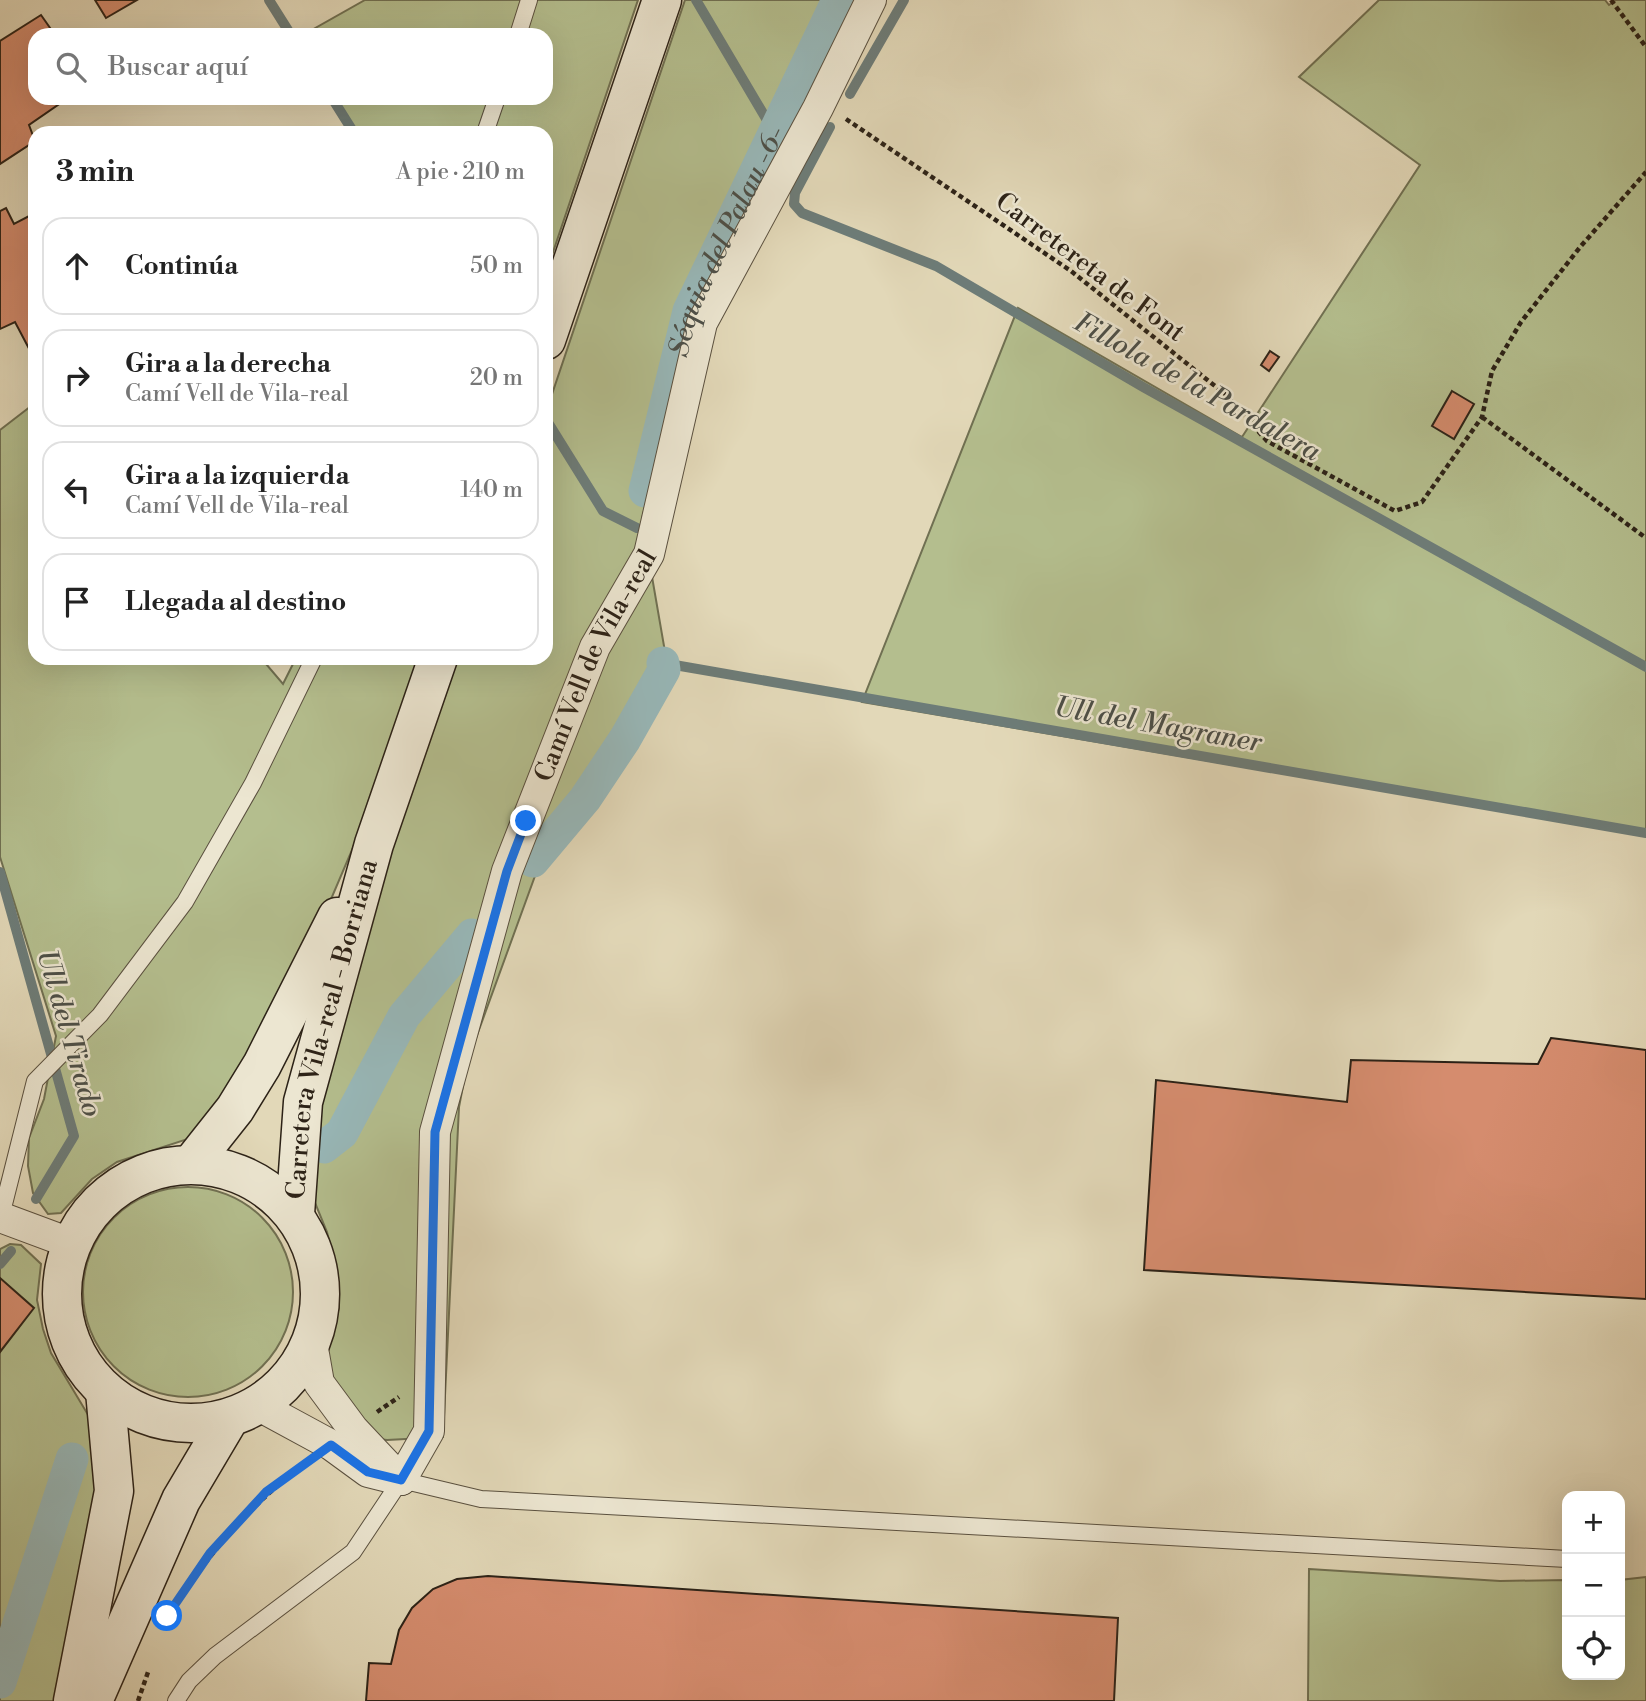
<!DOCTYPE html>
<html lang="es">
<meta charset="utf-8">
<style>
body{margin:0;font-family:"Libre Bodoni",serif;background:#f6f6f6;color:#222}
.controls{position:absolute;right:21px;bottom:21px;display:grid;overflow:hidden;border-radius:14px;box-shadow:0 7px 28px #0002}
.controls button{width:63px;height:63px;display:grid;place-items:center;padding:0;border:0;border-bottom:2px solid #e0e0e0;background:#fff;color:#222;font:35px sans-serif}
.stop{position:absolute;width:21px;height:21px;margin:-16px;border:5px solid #1a73e8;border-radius:50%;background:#fff}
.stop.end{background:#1a73e8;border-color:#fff;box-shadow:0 2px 7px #0008}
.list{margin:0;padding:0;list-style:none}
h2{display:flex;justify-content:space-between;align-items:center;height:91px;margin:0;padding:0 28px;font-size:30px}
h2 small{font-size:23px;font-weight:400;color:#767676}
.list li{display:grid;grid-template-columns:46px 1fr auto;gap:21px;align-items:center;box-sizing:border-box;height:98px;margin:0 14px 14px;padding:0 14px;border:2px solid #e0e0e0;border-radius:21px}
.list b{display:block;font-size:26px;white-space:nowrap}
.list p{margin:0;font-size:23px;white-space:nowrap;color:#767676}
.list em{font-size:23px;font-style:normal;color:#767676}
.icon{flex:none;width:38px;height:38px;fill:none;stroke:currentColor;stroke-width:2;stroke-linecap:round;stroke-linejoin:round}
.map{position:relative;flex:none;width:1646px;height:1701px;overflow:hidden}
.search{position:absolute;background:#fff;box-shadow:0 7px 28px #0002;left:28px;top:28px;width:525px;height:77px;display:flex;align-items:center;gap:18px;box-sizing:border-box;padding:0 24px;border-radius:21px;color:#767676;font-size:26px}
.panel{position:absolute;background:#fff;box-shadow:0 7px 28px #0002;left:28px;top:126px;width:525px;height:539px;border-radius:21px}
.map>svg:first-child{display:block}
.green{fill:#b4be8e;stroke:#707052;stroke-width:2}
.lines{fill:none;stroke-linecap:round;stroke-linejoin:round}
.stream{stroke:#6d7c78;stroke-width:10}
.canal{stroke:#98b8b9;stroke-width:33}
.building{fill:#d58c6e;stroke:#2c2217;stroke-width:2}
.service-casing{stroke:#5a503f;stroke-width:18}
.minor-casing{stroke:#5a503f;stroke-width:32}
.secondary-casing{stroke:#2c2217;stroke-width:41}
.path{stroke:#2c2217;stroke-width:4.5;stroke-dasharray:5 3.5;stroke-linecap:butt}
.service{stroke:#ece6d1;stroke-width:16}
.minor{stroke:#ece6d1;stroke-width:30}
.secondary{stroke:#ece6d1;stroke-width:38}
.route{stroke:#1a73e8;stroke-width:9}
.labels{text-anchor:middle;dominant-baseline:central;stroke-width:5;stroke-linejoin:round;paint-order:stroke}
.street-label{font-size:26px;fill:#2c2217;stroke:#ece6d1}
.water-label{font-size:28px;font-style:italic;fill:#4c4f48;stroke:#ece6d1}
</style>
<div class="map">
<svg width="1646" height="1701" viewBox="0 0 1646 1701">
<rect width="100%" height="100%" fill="#e2d8b8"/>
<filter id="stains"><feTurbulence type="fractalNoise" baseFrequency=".00286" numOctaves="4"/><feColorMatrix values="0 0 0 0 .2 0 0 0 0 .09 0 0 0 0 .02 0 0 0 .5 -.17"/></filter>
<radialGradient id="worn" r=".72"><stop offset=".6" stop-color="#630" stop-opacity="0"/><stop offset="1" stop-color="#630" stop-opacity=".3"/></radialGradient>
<path class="green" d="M365 0H638L546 273V133H352L329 98H546V35H303Z
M685 0H841L690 314 642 519 668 669 630 741 591 803 539 865 468 1060 459 1107 443 1437 387 1440 379 1439 337 1400 326 1344 339 1308 338 1276 327 1232 311 1193 309 1157 366 925 458 658H546V412Z
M1379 0H1605L1609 5 1616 0H1646V835L862 702 1018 308 1242 437 1420 165 1299 77Z
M35 403V658H261L283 684 296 658H419L355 843 317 932 243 1081 191 1138 117 1162 92 1179 61 1213 48 1214 33 1193 28 1166 29 1138 44 1099 56 1036 0 857V430Z
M83 1292a105 105 0 1 1 210 0a105 105 0 1 1-210 0Z
M10 1244 21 1245 41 1264 37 1300 43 1329 51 1353 93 1423 102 1466 55 1701H0V1249Z
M1309 1569 1500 1581 1567 1580V1675H1620V1580L1646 1577V1701H1308Z"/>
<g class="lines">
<path class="stream" d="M269 0 291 35
M696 0 774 132
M850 94 904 0
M332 98 354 133
M830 127 795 193 794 204 802 213 936 266 1143 387 1646 667
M547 421 603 511 637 528
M663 663 1646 833
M0 872 74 1136 36 1199
M0 1264 11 1251"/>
<g class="canal">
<path id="s1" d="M645 491 689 311 838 0"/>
<path d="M533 861 585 799 625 739 664 670 663 663"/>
<path d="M324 1147 342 1133 404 1016 472 935"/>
<path d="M0 1682 72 1459"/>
</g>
</g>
<path class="building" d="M95 0H137L106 18Z
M41 15 55 35H35V98H68L29 125 35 141 0 164V41Z
M6 208 14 224 35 213V360L15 322 0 329V211Z
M1270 351 1279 357 1269 371 1261 365Z
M1452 391 1474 404 1454 439 1432 426Z
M1551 1038 1646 1050V1299L1144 1270 1156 1080 1347 1102 1351 1060 1538 1064Z
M0 1278 34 1308 0 1352Z
M488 1576 1118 1618 1114 1701H366L369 1663 391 1664 399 1630 412 1608 433 1589 457 1579Z"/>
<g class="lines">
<g class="service-casing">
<path id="service" d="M518 35 529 0
M485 133 497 98
M1 1216 35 1081 100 1015 185 902 253 783 314 658
M176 1701 189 1681 215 1656 353 1552 401 1480 481 1499 1567 1559"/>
</g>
<g class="minor-casing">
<g id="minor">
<path d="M0 1217 70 1243"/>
<path d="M311 1337 319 1383 353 1429 401 1480"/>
<path d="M259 1406 331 1445 368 1472 396 1479"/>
<path id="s2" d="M401 1480 429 1431 435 1132 507 871 595 647 649 554 702 323 818 108 871 0"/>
</g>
</g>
<g class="secondary-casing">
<g id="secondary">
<path d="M546 340 662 0"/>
<path d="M193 1162 235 1109 262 1065 337 917"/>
<circle cx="191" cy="1294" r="129"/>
<path id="s3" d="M295 1214 303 1102 374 844 438 658"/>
<path d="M73 1701 114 1491 105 1391"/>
<path d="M93 1701 181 1500 229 1419"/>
</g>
</g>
<path class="path" d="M1611 0 1646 47
M846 119 1071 271 1225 394 1267 441 1395 511 1422 502 1482 417 1492 371 1521 322 1581 246 1646 172
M1482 417 1646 538
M377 1412 399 1397
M180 1597C216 1546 254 1501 305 1464
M138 1701 148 1672"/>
<use href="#service" class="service"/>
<use href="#minor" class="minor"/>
<use href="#secondary" class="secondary"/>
</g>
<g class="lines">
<path class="route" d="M167 1616 210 1553 266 1492 331 1445 368 1472 401 1480 429 1431 435 1132 507 871 526 821"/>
</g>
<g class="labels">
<g class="street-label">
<text transform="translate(1090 267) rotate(37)">Carretereta de Font</text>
<text stroke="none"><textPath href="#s2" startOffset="850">Camí Vell de Vila-real</textPath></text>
<text stroke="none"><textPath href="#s3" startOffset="189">Carretera Vila-real - Borriana</textPath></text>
</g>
<g class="water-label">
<text stroke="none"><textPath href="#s1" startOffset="264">Séquia del Palau -6-</textPath></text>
<text transform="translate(1197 387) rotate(29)">Fillola de la Pardalera</text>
<text transform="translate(1158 725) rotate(10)">Ull del Magraner</text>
<text transform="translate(69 1033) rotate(74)">Ull del Tirado</text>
</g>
</g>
<rect width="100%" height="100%" filter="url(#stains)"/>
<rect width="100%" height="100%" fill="url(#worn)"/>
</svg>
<div class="controls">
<button>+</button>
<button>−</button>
<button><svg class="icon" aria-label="locate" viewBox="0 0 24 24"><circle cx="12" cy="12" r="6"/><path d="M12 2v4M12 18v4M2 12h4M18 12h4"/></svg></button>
</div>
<div class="stop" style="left:167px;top:1616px"></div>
<div class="stop end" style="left:526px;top:821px"></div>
<div class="search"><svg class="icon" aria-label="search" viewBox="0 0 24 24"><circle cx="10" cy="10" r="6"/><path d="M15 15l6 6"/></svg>Buscar aquí</div>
<section class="panel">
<h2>3 min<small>A pie · 210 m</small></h2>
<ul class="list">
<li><svg class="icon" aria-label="ahead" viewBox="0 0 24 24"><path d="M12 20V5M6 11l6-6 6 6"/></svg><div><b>Continúa</b></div><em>50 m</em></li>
<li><svg class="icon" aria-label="right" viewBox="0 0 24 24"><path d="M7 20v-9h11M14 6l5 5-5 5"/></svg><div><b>Gira a la derecha</b><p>Camí Vell de Vila-real</p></div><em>20 m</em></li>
<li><svg class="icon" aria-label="left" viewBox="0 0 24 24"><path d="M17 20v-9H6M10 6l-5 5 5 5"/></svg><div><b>Gira a la izquierda</b><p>Camí Vell de Vila-real</p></div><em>140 m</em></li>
<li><svg class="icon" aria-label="arrive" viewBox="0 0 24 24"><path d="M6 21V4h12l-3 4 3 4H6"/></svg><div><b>Llegada al destino</b></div></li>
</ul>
</section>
</div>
